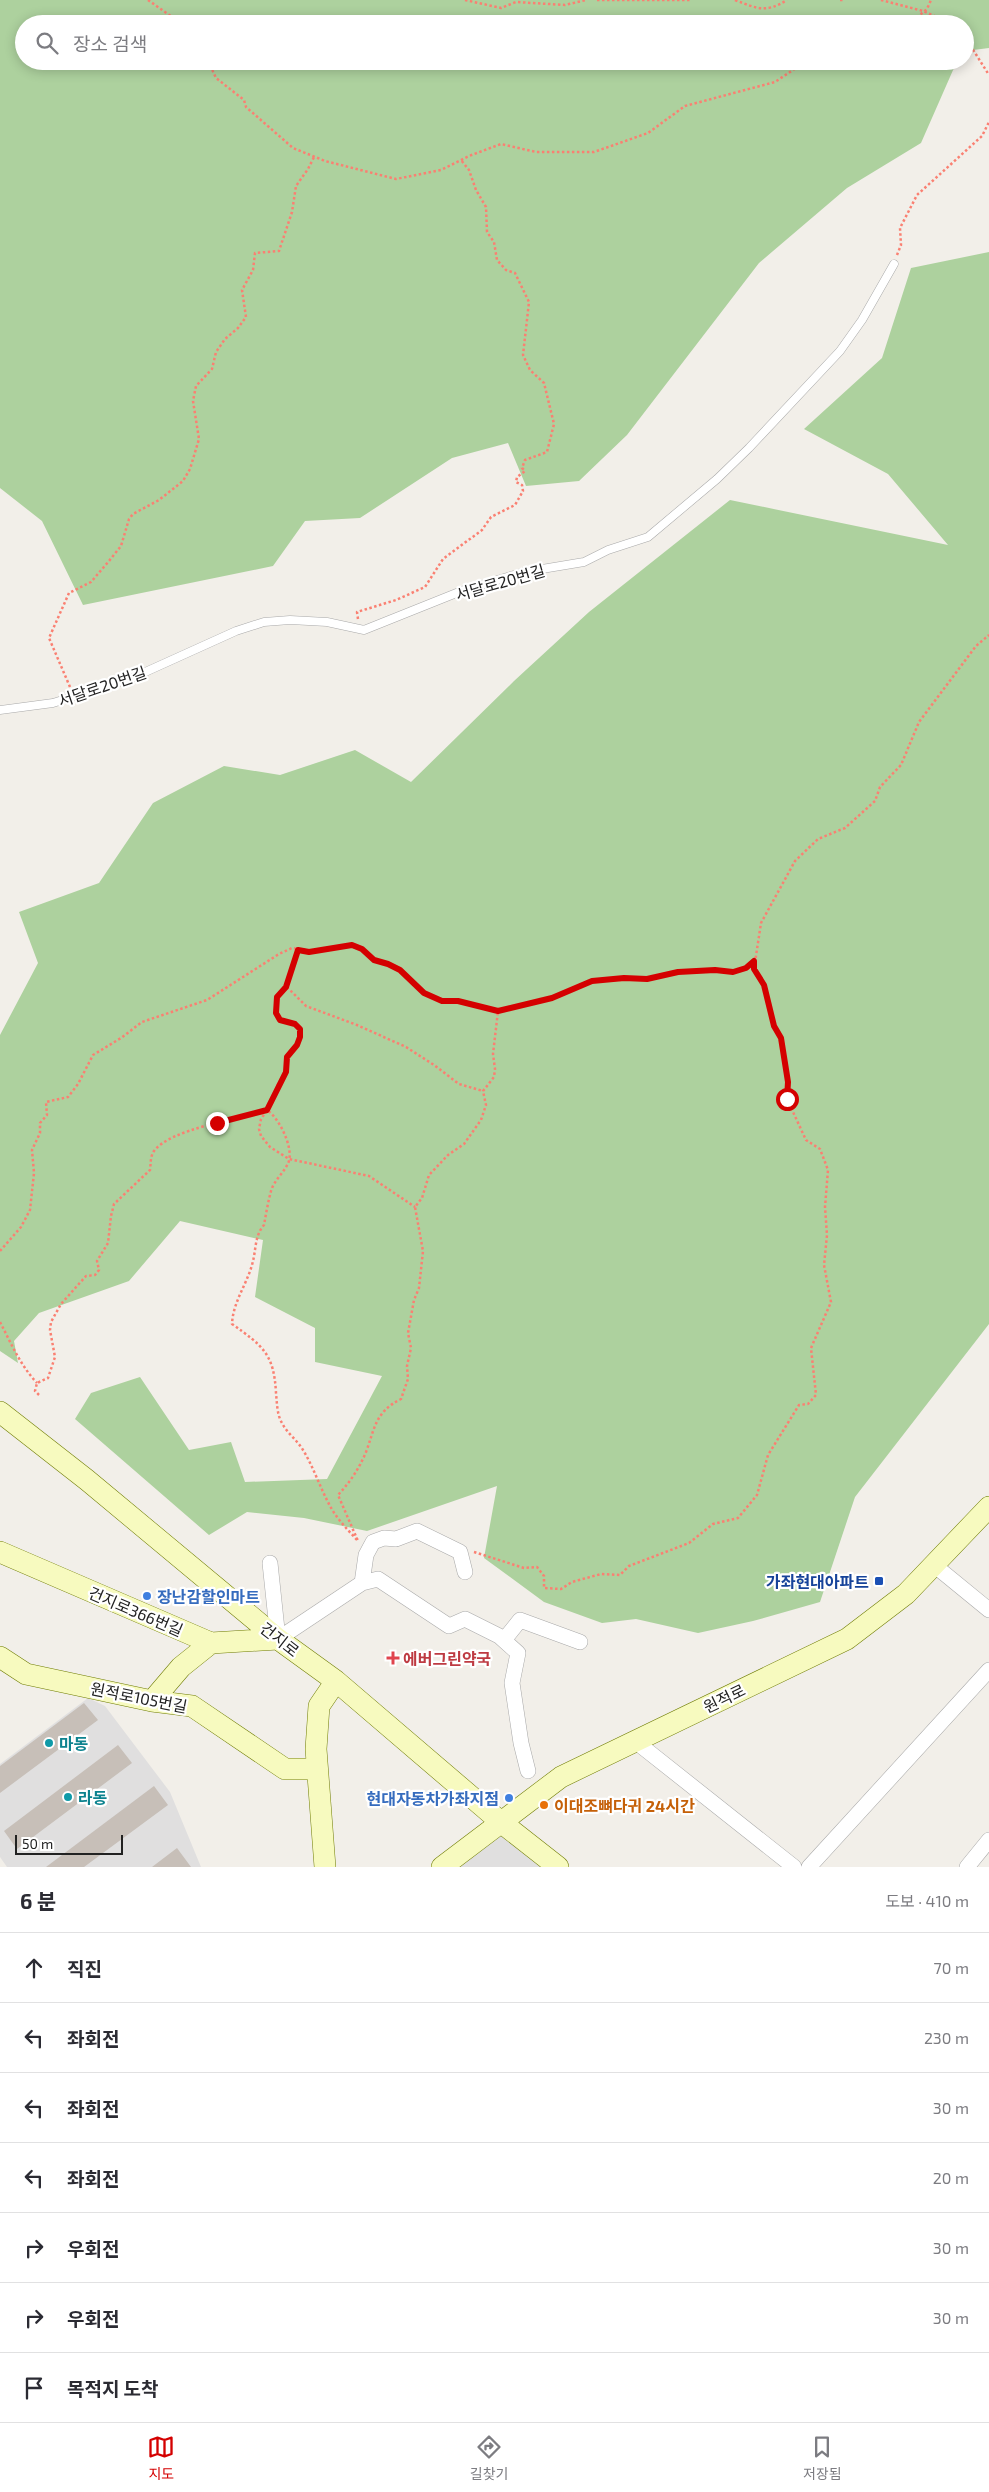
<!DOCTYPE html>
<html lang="ko">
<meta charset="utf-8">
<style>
body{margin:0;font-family:"Exo 2","Noto Sans KR",sans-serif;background:#f7f7f7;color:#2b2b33}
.scale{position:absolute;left:15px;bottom:12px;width:108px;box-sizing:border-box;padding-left:5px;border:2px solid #222;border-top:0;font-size:14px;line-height:18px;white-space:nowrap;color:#222;-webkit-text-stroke:4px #fff;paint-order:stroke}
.stop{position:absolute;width:15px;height:15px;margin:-11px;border:4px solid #d40000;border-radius:50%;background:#fff}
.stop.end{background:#d40000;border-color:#fff;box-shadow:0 1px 5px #0008}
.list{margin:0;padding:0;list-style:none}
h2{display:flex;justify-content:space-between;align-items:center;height:65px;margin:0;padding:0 20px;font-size:21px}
h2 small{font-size:16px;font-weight:400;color:#7c7c81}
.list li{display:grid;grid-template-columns:32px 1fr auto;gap:15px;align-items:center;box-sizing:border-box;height:70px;padding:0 20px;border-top:1px solid #e1e1e2}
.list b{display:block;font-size:19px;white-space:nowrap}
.list em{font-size:16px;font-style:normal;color:#7c7c81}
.icon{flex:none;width:28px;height:28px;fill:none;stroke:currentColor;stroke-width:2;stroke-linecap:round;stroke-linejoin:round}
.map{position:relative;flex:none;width:989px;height:1867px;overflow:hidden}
.search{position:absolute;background:#fff;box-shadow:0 2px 12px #0003;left:15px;right:15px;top:15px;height:55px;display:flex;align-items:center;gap:12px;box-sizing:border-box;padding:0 18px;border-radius:28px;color:#7c7c81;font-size:19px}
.sheet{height:555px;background:#fff}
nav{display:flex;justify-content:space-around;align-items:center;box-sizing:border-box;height:70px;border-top:1px solid #e1e1e2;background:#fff;font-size:14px;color:#7c7c81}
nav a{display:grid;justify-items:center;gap:2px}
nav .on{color:#d40000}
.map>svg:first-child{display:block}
.residential{fill:#e0dfdf}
.forest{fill:#add19e}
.building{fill:#c7bfb8}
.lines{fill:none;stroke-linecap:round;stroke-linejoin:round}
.lane-casing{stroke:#a9a9a9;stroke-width:9}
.street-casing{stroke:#a9a9a9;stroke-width:16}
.secondary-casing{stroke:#707d05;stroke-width:22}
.path{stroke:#fa8072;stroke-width:2.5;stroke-dasharray:2.5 2.5;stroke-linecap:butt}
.lane{stroke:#fff;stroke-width:8}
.street{stroke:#fff;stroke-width:15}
.secondary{stroke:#f7fabf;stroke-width:21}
.route{stroke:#d40000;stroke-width:6}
.transit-dot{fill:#1a4fb4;stroke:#fff;stroke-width:2}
.shop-dot{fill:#3f7fe0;stroke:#fff;stroke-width:2}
.health-dot{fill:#e0444e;stroke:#fff;stroke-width:2}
.culture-dot{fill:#0f9aa8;stroke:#fff;stroke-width:2}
.food-dot{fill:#e8710a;stroke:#fff;stroke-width:2}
.labels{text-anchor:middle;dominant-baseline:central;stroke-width:4.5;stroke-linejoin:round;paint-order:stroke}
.street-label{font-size:16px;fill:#222;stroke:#fff}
.transit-label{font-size:16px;font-weight:bold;fill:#164399;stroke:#fff;text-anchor:end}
.shop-label{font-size:16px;font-weight:bold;fill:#366cbe;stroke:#fff;text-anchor:start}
.health-label{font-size:16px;font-weight:bold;fill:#be3a42;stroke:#fff;text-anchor:start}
.culture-label{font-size:16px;font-weight:bold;fill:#0d838f;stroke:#fff;text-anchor:start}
.food-label{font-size:16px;font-weight:bold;fill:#c56008;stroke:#fff;text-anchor:start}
</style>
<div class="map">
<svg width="989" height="1867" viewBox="0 0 989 1867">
<rect width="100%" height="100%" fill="#f2efe9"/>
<path class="residential" d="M88 1698 105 1706 170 1792 201 1867H7L0 1857V1764Z
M502 1823 559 1867H442Z"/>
<path class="forest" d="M0 0H989V48L965 51V24H24V61H957L921 143 847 188 759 263 627 435 579 481 526 486 508 443 452 458 360 518 305 521 273 566 83 605 42 521 0 488Z
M989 252V1324L855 1497 820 1602 753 1621 698 1633 636 1619 602 1623 544 1602 484 1558 497 1486 367 1531 304 1518 247 1512 209 1535 75 1419 91 1393 140 1377 189 1450 231 1442 245 1482 327 1479 382 1376 315 1362V1328L255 1297 263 1240 180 1221 129 1281 39 1313 14 1341 18 1363 0 1351V1035L38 963 19 912 99 883 153 803 224 766 280 775 355 750 411 782 514 681 589 612 730 500 948 545 888 474 804 429 882 358 911 268Z"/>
<path class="building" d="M84 1703 98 1720 0 1793V1766Z
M118 1745 132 1763 17 1849 4 1831Z
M154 1786 168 1805 84 1867H46Z
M177 1848 191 1867H152Z"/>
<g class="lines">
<g class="lane-casing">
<path id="lane" d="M0 710 53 703 132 678 236 631 264 622 290 620 327 622 364 630 464 590 524 572 584 562 608 550 648 537 717 479 749 448 840 351 862 320 894 264"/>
</g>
<g class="street-casing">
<path id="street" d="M270 1563 278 1639 362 1583 366 1555 373 1542 384 1538 396 1539 417 1531 460 1552 465 1572
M934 1565 989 1610
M362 1583 378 1579 449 1626 465 1619 499 1636 518 1653 512 1683 521 1743 528 1771
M504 1640 520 1620 580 1642
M635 1741 794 1867
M809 1867 989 1670
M967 1867 989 1840"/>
</g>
<g class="secondary-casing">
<path id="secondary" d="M0 1412 87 1480 278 1639 336 1681 502 1823 558 1867
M0 1552 211 1643 278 1639
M0 1657 26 1674 152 1701 192 1706 285 1769H317
M152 1701 181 1667 211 1643
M325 1867 316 1749 319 1706 336 1681
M442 1867 561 1777 847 1639 906 1594 989 1507"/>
</g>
<path class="path" d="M148 0 182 24
M465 0 501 8 516 2 565 5 586 0
M597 0H690
M735 0C758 9 766 13 787 0
M840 0H843
M881 0 923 11 953 24
M909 24 927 9 931 0
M965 37 989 75
M208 61 216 78 244 100 246 107 293 148 325 161 396 179 441 170 469 156 501 144 536 152H594L648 133 685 106 775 82 802 64 858 66 866 61
M897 255 901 245 900 228 917 195 982 136 989 122
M358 619 357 612 396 600 425 587 443 559 482 530 491 517 515 505 523 491 522 485 516 482 517 477 525 471 522 468 525 460 547 452 554 424 544 383 530 370 523 355 529 302 515 273 506 270 497 260 494 242 487 232 486 207 476 190 469 170 461 160
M70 687 49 638 69 593 91 582 109 561 121 546 129 519 133 514 159 500 183 481 190 469 199 439 193 401 196 386 212 369 216 352 225 339 238 328 246 317 242 290 253 270 255 253 279 251 292 212 296 186 308 169 314 157
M297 950 287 987 277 997 276 1013 280 1020 295 1024 300 1029V1037L297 1045 287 1057 286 1072 278 1084 272 1103 261 1119 259 1129 261 1136 270 1147 289 1159 369 1176 415 1207
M287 987 306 1006 357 1025 406 1047 434 1065 459 1084 483 1091
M0 1251 21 1227 30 1210 34 1173 32 1150 40 1133V1123L47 1115 46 1102 68 1097 78 1084 93 1055 121 1038 142 1022 207 1000 279 954 292 948 309 951 352 945 362 949 374 960 388 964 400 970 424 993 442 1001H459L498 1011 552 998 592 981 647 979 679 972 715 970 733 973 746 968 753 962
M0 1322C11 1343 20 1365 37 1383
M39 1395 35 1391 37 1383 48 1378 55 1357 50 1330 51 1322 61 1304 86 1276 95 1275 99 1270 97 1261 108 1243 111 1216 114 1204 150 1170C151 1163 150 1157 154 1151 170 1129 239 1119 267 1110 279 1118 293 1146 289 1161 285 1172 274 1180 271 1191 268 1202 266 1214 264 1225 255 1235 256 1249 253 1261 248 1283 233 1301 232 1324 263 1346 274 1354 276 1393 277 1403 277 1415 282 1423 287 1433 297 1440 303 1450 313 1466 319 1485 328 1502 335 1517 347 1529 358 1541L338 1495C350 1482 359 1469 366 1452 375 1428 375 1412 401 1399L408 1379 407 1366 411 1348 408 1333 414 1300 419 1288 423 1251 415 1207 422 1198 429 1175 448 1155 464 1144 481 1120 486 1105 483 1091 494 1077 495 1069 493 1054 498 1011
M474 1552 524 1568 537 1567 544 1576V1588L561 1589 572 1582 601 1574 620 1575 629 1566 689 1543 713 1524 738 1518 757 1495 768 1455 799 1405 808 1404 816 1395 811 1348 831 1302 824 1265 827 1235 825 1207 828 1170 820 1149 806 1140 787 1099 788 1082 781 1038 774 1026 764 985 754 969 761 923 795 861 818 839 845 828 875 801 880 787 901 765 919 722 976 646 989 635"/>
<use href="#lane" class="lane"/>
<use href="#street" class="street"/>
<use href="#secondary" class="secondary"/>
</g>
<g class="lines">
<path class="route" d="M217 1123 267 1110 286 1072 287 1057 297 1045 300 1037V1029L295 1024 280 1020 276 1013 277 997 286 987 298 950 309 952 352 945 362 949 374 960 388 964 400 970 424 993 442 1001H458L498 1011 552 998 592 981 624 978 647 979 678 972 715 970 733 972 746 968 754 961V969L764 985 774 1026 781 1038 788 1082 787 1099"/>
</g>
<rect class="transit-dot" x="874" y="1576" width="10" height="10" rx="2.5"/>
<g class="shop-dot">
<circle cx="147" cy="1596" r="5"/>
<circle cx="509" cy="1798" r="5"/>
</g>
<path class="health-dot" d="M390.5 1650.5h5v5h5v5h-5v5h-5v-5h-5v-5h5z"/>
<g class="culture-dot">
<circle cx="49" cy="1743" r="5"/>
<circle cx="68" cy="1797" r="5"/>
</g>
<circle class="food-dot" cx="544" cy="1805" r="5"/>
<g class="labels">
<g class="street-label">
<text transform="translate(500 582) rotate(-16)">서달로20번길</text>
<text transform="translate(102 686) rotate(-19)">서달로20번길</text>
<text transform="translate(136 1611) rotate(23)">건지로366번길</text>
<text transform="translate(280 1639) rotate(38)">건지로</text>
<text transform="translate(139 1697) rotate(11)">원적로105번길</text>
<text transform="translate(724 1698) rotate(-26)">원적로</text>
</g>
<g class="transit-label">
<text x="869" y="1581">가좌현대아파트</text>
</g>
<g class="shop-label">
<text x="157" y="1596">장난감할인마트</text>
<text x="499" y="1798" text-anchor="end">현대자동차가좌지점</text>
</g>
<g class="health-label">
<text x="403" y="1658">에버그린약국</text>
</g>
<g class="culture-label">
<text x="59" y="1743">마동</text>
<text x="78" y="1797">라동</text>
</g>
<g class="food-label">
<text x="554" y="1805">이대조뼈다귀 24시간</text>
</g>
</g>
</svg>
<div class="scale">50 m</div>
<div class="stop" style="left:787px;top:1099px"></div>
<div class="stop end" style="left:217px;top:1123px"></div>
<div class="search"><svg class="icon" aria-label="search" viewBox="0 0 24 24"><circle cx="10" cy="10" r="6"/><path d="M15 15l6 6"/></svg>장소 검색</div>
</div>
<section class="sheet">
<h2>6 분<small>도보 · 410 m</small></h2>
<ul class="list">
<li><svg class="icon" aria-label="ahead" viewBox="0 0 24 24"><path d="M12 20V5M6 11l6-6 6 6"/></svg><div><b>직진</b></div><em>70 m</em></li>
<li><svg class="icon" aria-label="left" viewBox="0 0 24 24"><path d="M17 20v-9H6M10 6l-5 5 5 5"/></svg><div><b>좌회전</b></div><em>230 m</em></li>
<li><svg class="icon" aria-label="left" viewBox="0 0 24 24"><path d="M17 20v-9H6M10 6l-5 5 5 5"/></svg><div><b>좌회전</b></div><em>30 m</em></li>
<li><svg class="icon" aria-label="left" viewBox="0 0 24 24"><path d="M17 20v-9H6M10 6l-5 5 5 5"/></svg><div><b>좌회전</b></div><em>20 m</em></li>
<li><svg class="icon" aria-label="right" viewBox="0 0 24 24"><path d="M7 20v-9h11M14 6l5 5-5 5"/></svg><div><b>우회전</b></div><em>30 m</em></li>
<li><svg class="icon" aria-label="right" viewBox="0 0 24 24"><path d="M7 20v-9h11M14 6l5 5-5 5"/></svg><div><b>우회전</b></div><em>30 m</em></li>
<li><svg class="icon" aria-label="arrive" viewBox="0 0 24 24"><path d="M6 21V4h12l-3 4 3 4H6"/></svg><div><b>목적지 도착</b></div></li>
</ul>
</section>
<nav>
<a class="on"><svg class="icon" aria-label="map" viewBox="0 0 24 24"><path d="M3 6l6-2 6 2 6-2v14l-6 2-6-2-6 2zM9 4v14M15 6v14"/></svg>지도</a>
<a><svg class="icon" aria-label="directions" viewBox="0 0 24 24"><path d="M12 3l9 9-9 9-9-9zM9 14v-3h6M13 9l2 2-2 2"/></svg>길찾기</a>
<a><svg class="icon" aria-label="saved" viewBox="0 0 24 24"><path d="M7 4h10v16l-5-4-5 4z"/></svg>저장됨</a>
</nav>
